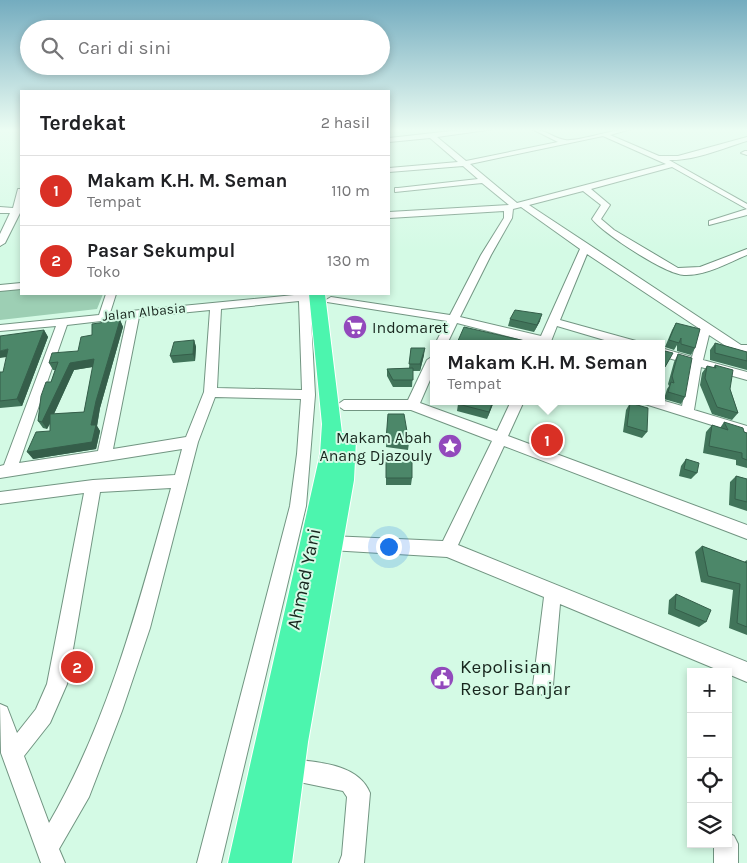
<!DOCTYPE html>
<html lang="id">
<meta charset="utf-8">
<style>
body{margin:0;font-family:Karla,sans-serif;background:#f6f6f6;color:#202124}
.controls{position:absolute;right:15px;bottom:15px;display:grid;overflow:hidden;border-radius:0px;box-shadow:0 2px 8px #0003}
.controls button{width:45px;height:45px;display:grid;place-items:center;padding:0;border:0;border-bottom:1px solid #e0e0e0;background:#fff;color:#202124;font:25px sans-serif}
.you{position:absolute;left:388px;top:546px;width:18px;height:18px;margin:-12px;border:4px solid #fff;border-radius:50%;background:#1a73e8;box-shadow:0 0 0 8px #1a73e833}
.badge{display:grid;place-items:center;width:32px;height:32px;border-radius:50%;background:#d93025;color:#fff;font-size:16px;font-weight:700}
.pin{position:absolute;translate:-50% -50%;border:2px solid #fff;box-shadow:0 1px 5px #0006}
.popup{position:absolute;left:430px;top:340px;width:235px;height:65px;box-sizing:border-box;display:grid;place-content:center;border-radius:0px;background:#fff;filter:drop-shadow(0 1px 4px #0005);font-size:16px;white-space:nowrap;color:#757577}
.popup b{font-size:19px;color:#202124}
.popup::after{content:'';position:absolute;left:50%;top:100%;margin-left:-10px;border:10px solid transparent;border-top-color:#fff}
.list{margin:0;padding:0;list-style:none}
h2{display:flex;justify-content:space-between;align-items:center;height:65px;margin:0;padding:0 20px;font-size:21px}
h2 small{font-size:16px;font-weight:400;color:#757577}
.list li{display:grid;grid-template-columns:32px 1fr auto;gap:15px;align-items:center;box-sizing:border-box;height:70px;padding:0 20px;border-top:1px solid #e0e0e0}
.list b{display:block;font-size:19px;white-space:nowrap}
.list p{margin:0;font-size:16px;white-space:nowrap;color:#757577}
.list em{font-size:16px;font-style:normal;color:#757577}
.icon{flex:none;width:28px;height:28px;fill:none;stroke:currentColor;stroke-width:2;stroke-linecap:round;stroke-linejoin:round}
.map{position:relative;flex:none;width:747px;height:863px;overflow:hidden}
.search{position:absolute;background:#fff;box-shadow:0 2px 8px #0003;left:20px;top:20px;width:370px;height:55px;display:flex;align-items:center;gap:12px;box-sizing:border-box;padding:0 18px;border-radius:28px;color:#757577;font-size:19px}
.panel{position:absolute;background:#fff;box-shadow:0 2px 8px #0003;left:20px;top:90px;width:370px;height:205px;border-radius:0px}
.map>svg:first-child{display:block}
.green{fill:#9dcfb4}
.lines{fill:none;stroke-linecap:round;stroke-linejoin:round}
.minor-casing{stroke:#729582;stroke-width:2}
.highway-casing{stroke:#fff;stroke-width:2}
.path{stroke:#92af9f;stroke-width:1;stroke-dasharray:1 1;stroke-linecap:butt}
.minor{fill:#fff;fill-rule:evenodd}
.highway{fill:#4cf5ae;fill-rule:evenodd}
.wall{fill:#41745a;fill-rule:evenodd}
.shaded-wall{fill:#355e4a}
.building{fill:#4c8769;stroke:#355e4a}
.labels{text-anchor:middle;dominant-baseline:central;stroke-width:4;stroke-linejoin:round;paint-order:stroke}
.far-street-label{font-size:14px;fill:#18261e;stroke:#d4fae5}
.poi-label{font-size:16px;fill:#18261e;stroke:#d4fae5;text-anchor:start}
.near-street-label{font-size:19px;fill:#18261e;stroke:#d4fae5}
.near-poi-label{font-size:19px;fill:#18261e;stroke:#d4fae5;text-anchor:start}
</style>
<div class="map">
<svg width="747" height="863" viewBox="0 0 747 863">
<rect width="100%" height="100%" fill="#d4fae5"/>
<path class="green" d="M21 289V294H103L97 309 0 320V291Z"/>
<g class="lines">
<g class="minor-casing">
<path id="minor" d="M469 129H494L437 137 466 161 558 142 532 129C545 129 553 138 565 140 577 142 613 129 631 129L610 135 659 156H678L747 137V141C723 148 695 161 669 160L747 204V215L709 225V221L747 209 672 167 591 189 610 205 601 219 614 230 678 268 700 267 747 249V255C727 263 706 276 684 275 665 274 604 234 592 219L601 205 583 191 529 205 741 345H747V353L735 352 709 335 703 360 747 372V380L701 367 694 410 747 426V436L645 404 644 401 661 400 682 406 690 364 661 356V348L692 357 700 329 587 254 560 320 636 341 638 344H618L557 326 550 344H538L457 323 447 344H435L447 321 327 302 326 300 331 297 450 315 481 255 504 218V211L389 218V212L509 205 482 183 395 192V188H398L478 179 463 166 389 172V168L458 162 430 138 389 142V138ZM603 136 666 164 517 203 470 164ZM521 207 580 249 541 336 460 317 491 255 512 218 513 209Z
M745 151H747V155L741 153Z
M18 189H21V211L5 243 0 246V234L10 213H0V207L13 208Z
M21 283V289L0 291V285Z
M106 294H116L110 313 304 294H317L318 296 310 300 315 395 306 506 221 863H197L290 506 297 454 301 399 215 397 198 442 150 628 122 711 89 797 59 849 65 863H41L1 753 0 704 7 707 17 733 36 709 47 684 84 493 0 504V492L93 480 175 475 182 449 0 478V466L4 465 56 326 0 331V325L99 315ZM299 301 302 390 217 388 221 309ZM210 310 204 392 186 437 113 449 139 317ZM127 318 98 451 19 463 67 325ZM171 488C139 602 109 720 49 823L24 756 50 723 67 684 100 492Z
M433 356V373L420 403 497 431 511 401H524L508 436 747 525V539L504 446 458 545 747 662V682L728 674V672H723L560 604 553 685 550 692 543 695 536 692 533 685 544 597 447 557 330 550 324 548 322 543 324 538 330 536 443 541 492 441 411 410H344L337 405 344 400H408L427 360Z
M288 759C316 762 358 763 370 793L364 863H339L342 855 347 797 343 791 280 778 277 770 280 762Z
M728 833 734 836 738 844V863H714V844H728Z"/>
</g>
<g class="highway-casing">
<path id="highway" d="M309 294H325L342 433 353 434 356 440 354 480 308 742 292 863H228L320 454 322 424Z"/>
</g>
<path class="path" d="M745 129 747 130"/>
<use href="#minor" class="minor"/>
<use href="#highway" class="highway"/>
</g>
<path class="wall" d="M510 319 540 321 534 332 508 326Z
M120 320 123 327 100 408 97 426 100 431 96 449 33 459 50 431V424L47 429 43 428 38 421 55 370H53L49 363 78 351 92 335ZM93 367 84 412 54 414 74 370Z
M676 323 695 348 691 355 677 351V345L674 350 665 347 672 330Z
M44 330 48 337 22 406 0 408V372H3Z
M194 340 196 347 195 361 173 363 170 356Z
M715 343 747 352V370L710 360V350Z
M411 348 424 355 420 371H413L412 387H393L387 376V369L409 368Z
M665 351 669 360 661 373V358Z
M678 354 685 397 681 404 664 399 667 389 669 386 668 384 674 362Z
M715 365 730 389 738 413 732 420 712 414 700 385 702 373 707 366 713 368Z
M630 403 647 432 642 438 623 432 626 410Z
M458 404H493L487 419 457 411Z
M388 414 409 443 408 450 386 447Z
M724 422 747 433V468L736 465V460L703 453 706 432 712 425 720 428Z
M386 458 412 478 411 485H386Z
M686 459 697 473 691 479 679 476 681 466Z
M736 476 747 479V511L729 505 730 482Z
M702 546 744 562 747 560V635L729 628 733 590 701 582 695 552Z
M676 594 706 622 699 627 668 614 669 600Z"/>
<path class="shaded-wall" d="M542 314 540 321 534 332 537 325Z
M120 320 123 327 100 408 97 426 100 431 96 449 33 459 27 452 91 425 96 401Z
M44 330 48 337 22 406 17 399Z
M194 340 196 347 195 361 193 354Z
M425 348 424 355 420 371V364Z
M8 349 13 356 0 358V351Z
M94 359 98 366 74 370 47 429 42 422 70 363Z
M493 401V404L487 419 489 412Z"/>
<path class="building" d="M515 310 542 314 537 325 510 319Z
M120 320 96 401 91 425H96L92 442 27 452 36 432 50 431V414L84 412 94 359 70 363 42 422 38 421 41 396 46 382H51L58 362 49 363 52 353 78 351 81 337 92 335V324Z
M676 323 700 329 695 348 681 344V338L679 343 669 340Z
M464 327 534 343 533 344H460L457 343Z
M44 330 17 399 0 401V372H3L8 349 0 351V336Z
M194 340 193 354 170 356 174 342Z
M715 343 747 352V361L715 353Z
M411 348H425L420 364H409Z
M665 351 673 353 665 367 661 365V360Z
M678 354 692 358 685 397 668 392 671 382 674 383 672 376Z
M715 365 733 370 730 389 738 413 717 407 705 378 707 366 716 368Z
M413 368V380H393L387 369Z
M460 401H493L489 412 458 404Z
M630 403 648 408 647 432 627 426Z
M388 414H404L409 443 386 440Z
M724 422 743 428 744 432 747 433V460L742 458V453L709 446 712 425 728 430Z
M386 458H412V478H386Z
M686 459 699 463 697 473 684 469Z
M736 476 747 479V502L735 499Z
M702 546 747 563V627L737 623 740 584 708 576Z
M676 594 711 610 706 622 675 609Z"/>
<linearGradient id="sky" x2="0" y2="1"><stop stop-color="#74acbf"/><stop offset="0.52" stop-color="#ecfdf3"/><stop offset="1" stop-color="#ecfdf3" stop-opacity="0"/></linearGradient>
<rect width="747" height="250" fill="url(#sky)"/>
<defs>
<g id="supermarket-disc" transform="scale(1.25)"><circle r="9.5" fill="#9249bc" stroke="#d4fae5"/><path d="M-6-5.5h2.5l.6 2H6L4.5 2H-2.5L-4.4-4H-6ZM-1.5 3.2a1.3 1.3 0 1 0 .1 0ZM3 3.2a1.3 1.3 0 1 0 .1 0Z" fill="#fff"/></g>
<g id="sight-disc" transform="scale(1.25)"><circle r="9.5" fill="#9249bc" stroke="#d4fae5"/><path d="M0-6L1.8-2.2L6-1.7L2.9 1.2L3.7 5.4L0 3.3L-3.7 5.4L-2.9 1.2L-6-1.7L-1.8-2.2Z" fill="#fff"/></g>
<g id="civic-disc" transform="scale(1.25)"><circle r="9.5" fill="#9249bc" stroke="#d4fae5"/><path d="M-.6-6.5H3V-4.5H.6V-3L4-1V1h2V6H-6V1h2V-1L-.6-3ZM-1.2 2.5V6h2.4V2.5Z" fill="#fff"/></g>
</defs>
<g fill-rule="evenodd">
<use href="#supermarket-disc" x="355" y="327"/>
<use href="#sight-disc" x="450" y="446"/>
<use href="#civic-disc" x="442" y="678"/>
</g>
<g class="labels">
<g class="far-street-label">
<text transform="translate(144 312) rotate(-6)">Jalan Albasia</text>
</g>
<g class="poi-label">
<text x="372" y="327">Indomaret</text>
<text x="432" y="437" text-anchor="end">Makam Abah<tspan x="432" dy="18">Anang Djazouly</tspan></text>
</g>
<g class="near-street-label">
<text transform="translate(304 579) rotate(-78)">Ahmad Yani</text>
</g>
<g class="near-poi-label">
<text x="460" y="667">Kepolisian<tspan x="460" dy="22">Resor Banjar</tspan></text>
</g>
</g>
</svg>
<div class="controls">
<button>+</button>
<button>−</button>
<button><svg class="icon" aria-label="locate" viewBox="0 0 24 24"><circle cx="12" cy="12" r="6"/><path d="M12 2v4M12 18v4M2 12h4M18 12h4"/></svg></button>
<button><svg class="icon" aria-label="layers" viewBox="0 0 24 24"><path d="M12 4l9 5-9 5-9-5zM3 14l9 5 9-5"/></svg></button>
</div>
<div class="you"></div>
<div class="pin badge" style="left:547px;top:440px">1</div>
<div class="popup"><b>Makam K.H. M. Seman</b>Tempat</div>
<div class="pin badge" style="left:77px;top:667px">2</div>
<div class="search"><svg class="icon" aria-label="search" viewBox="0 0 24 24"><circle cx="10" cy="10" r="6"/><path d="M15 15l6 6"/></svg>Cari di sini</div>
<section class="panel">
<h2>Terdekat<small>2 hasil</small></h2>
<ul class="list">
<li><span class="badge">1</span><div><b>Makam K.H. M. Seman</b><p>Tempat</p></div><em>110 m</em></li>
<li><span class="badge">2</span><div><b>Pasar Sekumpul</b><p>Toko</p></div><em>130 m</em></li>
</ul>
</section>
</div>
